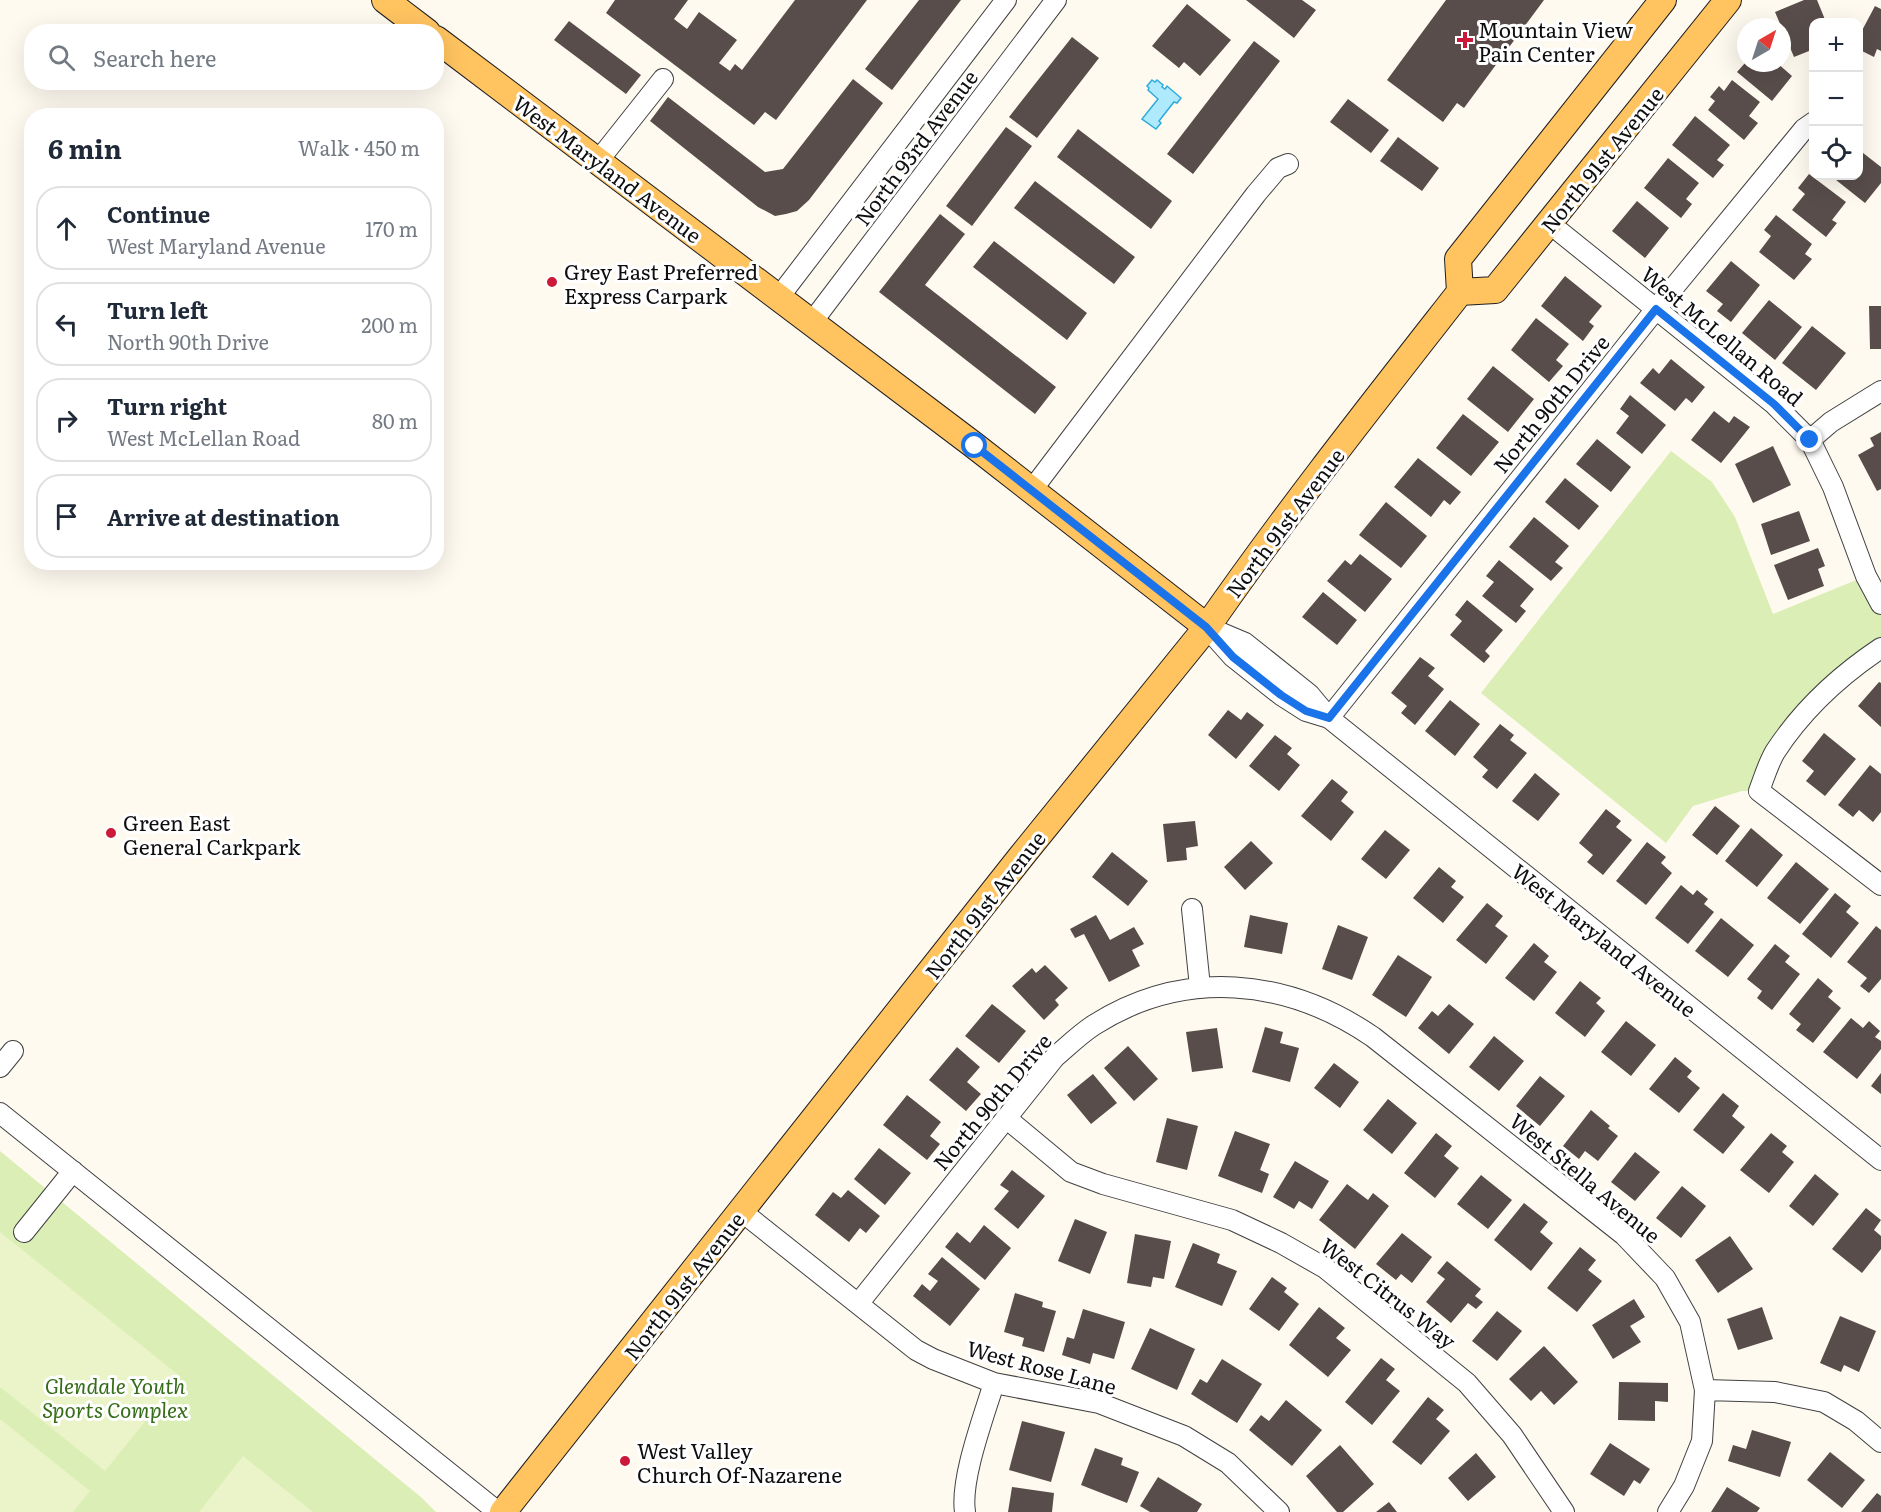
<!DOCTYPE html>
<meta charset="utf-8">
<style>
body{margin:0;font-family:Literata,serif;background:#f6f6f7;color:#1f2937}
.controls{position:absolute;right:18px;top:18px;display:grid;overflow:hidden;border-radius:12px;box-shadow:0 6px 24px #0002}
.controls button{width:54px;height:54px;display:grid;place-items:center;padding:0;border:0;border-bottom:2px solid #e0e1e3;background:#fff;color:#1f2937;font:30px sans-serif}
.compass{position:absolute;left:1737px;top:18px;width:54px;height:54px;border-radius:50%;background:#fff;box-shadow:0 6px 24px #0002;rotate:39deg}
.stop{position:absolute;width:18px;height:18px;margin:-14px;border:4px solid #1a73e8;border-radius:50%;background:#fff}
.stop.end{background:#1a73e8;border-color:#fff;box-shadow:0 2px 6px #0008}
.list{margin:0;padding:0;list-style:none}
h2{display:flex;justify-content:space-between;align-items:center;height:78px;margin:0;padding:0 24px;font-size:26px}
h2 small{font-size:20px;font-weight:400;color:#747a83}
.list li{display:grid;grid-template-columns:39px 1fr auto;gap:18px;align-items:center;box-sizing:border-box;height:84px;margin:0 12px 12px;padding:0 12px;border:2px solid #e0e1e3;border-radius:24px}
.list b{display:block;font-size:22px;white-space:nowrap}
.list p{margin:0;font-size:20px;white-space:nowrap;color:#747a83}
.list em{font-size:20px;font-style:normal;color:#747a83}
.icon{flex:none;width:33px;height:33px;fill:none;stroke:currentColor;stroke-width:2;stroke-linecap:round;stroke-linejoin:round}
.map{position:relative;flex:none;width:1881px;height:1512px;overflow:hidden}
.search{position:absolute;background:#fff;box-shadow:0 6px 24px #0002;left:24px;top:24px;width:420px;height:66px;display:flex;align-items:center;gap:15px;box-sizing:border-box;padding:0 21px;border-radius:24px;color:#747a83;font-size:22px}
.panel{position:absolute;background:#fff;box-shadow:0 6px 24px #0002;left:24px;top:108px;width:420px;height:462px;border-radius:24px}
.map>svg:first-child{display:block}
.green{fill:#daeeb5}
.pitch{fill:#ebf4c8}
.water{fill:#afe9fc;stroke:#2facda;stroke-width:1.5}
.building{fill:#584d4a}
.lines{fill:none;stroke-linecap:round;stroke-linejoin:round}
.minor-casing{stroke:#414141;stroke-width:22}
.major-casing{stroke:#1f1f1f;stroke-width:28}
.minor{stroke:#fff;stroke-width:20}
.major{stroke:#ffc360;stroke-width:26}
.route{stroke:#1a73e8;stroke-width:8}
.poi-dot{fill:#cc1939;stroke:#fff;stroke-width:2}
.labels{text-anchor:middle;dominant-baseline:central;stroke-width:6;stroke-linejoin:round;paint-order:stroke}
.poi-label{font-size:21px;fill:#0e0e0e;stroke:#fff;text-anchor:start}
.street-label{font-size:21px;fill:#0e0e0e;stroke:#fff}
.park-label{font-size:21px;font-style:italic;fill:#356d18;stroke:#fff}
</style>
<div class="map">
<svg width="1881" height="1512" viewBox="0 0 1881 1512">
<rect width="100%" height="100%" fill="#fffaf0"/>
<path class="green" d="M1671 451 1712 482 1735 517 1773 614 1866 576 1881 604V648L1821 695 1759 791H1742L1693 806 1666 843 1481 693Z
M0 1151 422 1498 436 1512H0Z"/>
<path class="pitch" d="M0 1232 181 1377 105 1471 0 1387Z
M0 1419 90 1491 73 1512H0Z
M243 1456 313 1512H199Z"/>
<path class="water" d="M1152 80 1155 82 1157 80 1163 85 1162 87 1165 89 1167 86 1181 98 1177 103 1174 102 1159 121 1161 123 1156 129 1142 119 1158 99 1148 90 1149 88 1147 86Z"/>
<path class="building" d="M615 0H688L674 19 687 29 699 12 737 40 719 63 730 71 735 64 742 70 795 0H867L776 120 765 112 754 125 606 13Z
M919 0H961L892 90 865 69Z
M1246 0H1302L1316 10 1294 38Z
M1446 0H1544L1464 108 1457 103 1443 122 1387 80Z
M1804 0H1817L1826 22H1814V49L1794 57 1775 12Z
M1187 4 1231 40 1200 76 1184 62 1179 68 1152 46Z
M1875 6 1881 9V51L1877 49 1874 57 1858 49V38Z
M569 21 641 75 626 94 554 40Z
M1072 37 1099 58 1037 138 1009 117Z
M1254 41 1280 61 1193 174 1167 154Z
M1745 63H1777L1792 76 1772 101 1737 72Z
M853 79 883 103 809 200 797 211 786 214 775 216 758 207 650 121 668 97 765 172 783 169Z
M1732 80 1760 102 1749 116 1758 123 1744 140 1708 110 1715 101 1710 97 1719 86 1724 91Z
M1348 99 1389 130 1371 153 1330 122Z
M1695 116 1730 145 1717 160 1724 165 1713 178 1672 145Z
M1006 127 1032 146 972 226 946 206Z
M1078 129 1172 201 1151 229 1057 157Z
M1398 137 1439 168 1422 191 1380 161Z
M1858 149 1881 167V183L1865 203 1831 176H1858Z
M1668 158 1699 183 1686 199 1692 204 1681 218 1644 188Z
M1809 174 1846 202 1832 220 1837 223 1826 237 1792 210 1805 194 1798 188Z
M1035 181 1135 257 1114 284 1014 208Z
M1637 201 1669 228 1645 258 1612 231Z
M940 214 965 234 925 285 1056 387 1035 414 879 292Z
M1776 215 1812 244 1805 254 1812 259 1794 280 1759 252 1771 236 1764 230Z
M994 241 1087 313 1067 340 973 267Z
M1731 261 1760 285 1731 322 1717 311 1723 304 1706 291Z
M1565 276 1602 306 1589 322 1594 326 1583 341 1541 306Z
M1769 300 1802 327 1775 360 1742 333Z
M1869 306H1881V349H1870Z
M1536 318 1569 344 1556 360 1563 366 1549 382 1511 350Z
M1812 326 1846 353 1816 390 1782 363Z
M1671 359 1705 387 1692 403 1686 398 1675 411 1640 383 1653 368 1659 374Z
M1493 366 1534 399 1508 432 1467 399Z
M1630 395 1666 425 1642 454 1616 433 1629 416 1620 409Z
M1714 411 1729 423 1734 416 1750 427 1721 463 1691 440Z
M1463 414 1499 442 1471 476 1436 448Z
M1881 432V489L1877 491 1858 455 1874 446 1870 438Z
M1597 439 1631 467 1611 492 1576 464Z
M1773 446 1791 485 1753 503 1735 464Z
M1418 458 1461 492 1450 505 1444 500 1431 517 1394 487Z
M1565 478 1599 506 1579 530 1545 502Z
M1386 502 1427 536 1401 568 1359 535Z
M1799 511 1810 541 1771 555 1761 524Z
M1534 517 1569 546 1555 562 1563 568 1551 581 1509 547Z
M1818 548 1825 566 1818 569 1824 586 1788 600 1774 565Z
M1360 554 1392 579 1365 612 1327 581 1345 560 1351 565Z
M1499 560 1534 589 1520 606 1526 611 1516 623 1482 596 1494 582 1486 576Z
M1323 592 1357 620 1337 645 1302 617Z
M1467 600 1503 630 1485 651 1490 656 1484 663 1450 635 1462 621 1455 615Z
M1420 657 1435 668 1428 676 1444 689 1415 725 1401 713 1407 706 1391 693Z
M1879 682 1881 683V727L1858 706Z
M1450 700 1480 724 1455 756 1425 731Z
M1228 710 1241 720 1247 712 1264 725 1236 759 1208 735Z
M1500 724 1514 735 1510 740 1527 753 1497 789 1482 777 1488 770 1473 757Z
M1824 733 1856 759 1825 796 1806 781 1814 771 1802 761Z
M1275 735 1292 748 1287 754 1300 765 1279 791 1249 766Z
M1870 765 1881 774V812L1873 822 1859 810 1853 817 1838 805Z
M1535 773 1560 794 1538 821 1512 801Z
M1332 779 1348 792 1341 801 1354 812 1331 841 1301 816Z
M1715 806 1740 826 1717 855 1692 835Z
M1606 809 1621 821 1616 827 1632 840 1603 875 1587 862 1593 855 1579 843Z
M1195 821 1198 846 1186 848 1187 860 1167 862 1163 824Z
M1751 828 1783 855 1757 887 1725 861Z
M1385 830 1410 850 1386 879 1361 859Z
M1251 841 1273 863 1245 890 1224 867Z
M1647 842 1666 857 1661 863 1672 873 1646 905 1616 881Z
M1112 852 1148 881 1128 906 1092 877Z
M1796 862 1829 889 1800 924 1767 898Z
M1439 867 1456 881 1451 887 1464 897 1443 923 1413 898Z
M1681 885 1693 895 1697 890 1708 899 1704 904 1714 912 1688 944 1655 918Z
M1835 893 1851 906 1846 912 1859 923 1831 958 1802 934Z
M1487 903 1503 916 1495 926 1508 936 1486 964 1456 940Z
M1096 915 1110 940 1134 927 1144 944 1132 950 1140 966 1109 982 1084 934 1075 938 1070 929Z
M1250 915 1288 923 1282 954 1244 947Z
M1721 918 1754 945 1728 977 1695 951Z
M1338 925 1368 937 1352 980 1322 969Z
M1876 926 1881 930V979L1869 993 1860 986 1867 978 1847 962Z
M1534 943 1549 956 1544 962 1557 972 1534 1001 1505 978Z
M1775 944 1790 956 1785 962 1800 974 1772 1010 1757 998 1762 991 1747 979Z
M1398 955 1432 977 1406 1017 1372 995Z
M1045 965 1068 988 1055 1000 1059 1005 1044 1020 1012 986 1032 968 1036 973Z
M1818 978 1833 991 1828 997 1841 1008 1813 1043 1796 1030 1801 1024 1789 1014Z
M1580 981 1601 998 1596 1003 1605 1011 1585 1037 1555 1013Z
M992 1004 1026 1031 999 1063 965 1036Z
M1449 1004 1474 1024 1449 1054 1418 1028 1432 1011 1438 1016Z
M1851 1018 1863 1028 1869 1021 1880 1031 1875 1037 1881 1041V1049L1857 1079 1823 1052Z
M1626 1021 1656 1045 1631 1076 1601 1052Z
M1265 1027 1283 1032 1280 1043 1299 1048 1290 1082 1252 1072Z
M1217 1028 1223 1068 1192 1072 1186 1032Z
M1494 1036 1524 1061 1499 1091 1469 1067Z
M1128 1046 1158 1079 1134 1101 1104 1068Z
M957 1047 980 1067 967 1082 981 1094 966 1111 929 1080Z
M1675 1057 1692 1071 1687 1077 1700 1088 1679 1113 1649 1089Z
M1334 1063 1359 1082 1340 1108 1314 1088Z
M1881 1073V1094L1871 1086Z
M1093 1074 1117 1103 1091 1124 1067 1095Z
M1540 1076 1565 1096 1540 1126 1516 1106Z
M1723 1093 1739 1106 1732 1116 1745 1127 1723 1154 1693 1130Z
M907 1095 941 1122 930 1136 940 1144 927 1160 883 1125Z
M1388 1099 1417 1123 1392 1154 1363 1130Z
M1591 1110 1610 1126 1608 1128 1618 1136 1598 1161 1585 1151 1579 1159 1563 1146Z
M1167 1118 1198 1126 1187 1170 1156 1162Z
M1235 1131 1270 1144 1260 1170 1269 1174 1262 1193 1218 1176Z
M1436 1133 1452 1146 1444 1156 1459 1168 1435 1198 1404 1173Z
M1771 1133 1787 1146 1782 1152 1794 1162 1769 1193 1740 1170Z
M879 1148 911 1173 885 1205 854 1179Z
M1635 1152 1660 1172 1635 1201 1611 1182Z
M1295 1161 1329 1181 1312 1209 1299 1201 1294 1209 1273 1197Z
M1012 1170 1045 1196 1018 1229 994 1209 1009 1191 1000 1185Z
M1815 1174 1839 1194 1813 1226 1789 1206Z
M1481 1175 1512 1200 1488 1229 1457 1204Z
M1347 1184 1368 1200 1373 1193 1389 1206 1355 1249 1319 1220Z
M1682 1186 1706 1206 1681 1238 1656 1218Z
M848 1190 880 1216 866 1233 860 1228 849 1242 815 1215 833 1192 841 1198Z
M1524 1203 1548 1222 1540 1232 1553 1243 1531 1271 1494 1240Z
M1866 1208 1881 1220 1874 1230 1881 1236V1249L1862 1273 1832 1249Z
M1075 1219 1107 1232 1090 1274 1058 1261Z
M984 1225 1011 1248 985 1280 945 1247 957 1232 970 1243Z
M1402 1233 1432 1257 1412 1283 1401 1274 1396 1280 1376 1264Z
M1135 1234 1171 1241 1164 1279 1153 1277 1151 1287 1127 1283Z
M1730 1236 1753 1269 1718 1293 1695 1260Z
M1193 1243 1220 1254 1217 1263 1237 1271 1222 1306 1175 1287Z
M1580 1247 1596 1260 1588 1270 1602 1281 1577 1312 1547 1288Z
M942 1257 980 1289 950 1326 913 1296 922 1284 930 1291 938 1281 928 1274Z
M1447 1261 1481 1289 1475 1296 1483 1302 1476 1309 1468 1303 1451 1323 1426 1302 1445 1279 1437 1273Z
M1272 1277 1287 1288 1284 1292 1299 1304 1279 1331 1249 1309Z
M1015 1293 1043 1302 1042 1307 1056 1311 1044 1352 1022 1346 1024 1338 1004 1332Z
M1634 1299 1645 1317 1630 1326 1641 1342 1613 1359 1592 1325Z
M1319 1307 1345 1328 1336 1338 1351 1350 1328 1377 1289 1345Z
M1762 1307 1773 1339 1738 1350 1727 1319Z
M1083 1309 1125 1322 1114 1359 1093 1353 1090 1364 1062 1355 1067 1337 1074 1339Z
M1497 1311 1522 1331 1497 1361 1472 1341Z
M1840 1316 1876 1331 1859 1372 1844 1365 1841 1372 1820 1363Z
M1150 1328 1195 1349 1177 1390 1131 1369Z
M1544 1346 1578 1382 1554 1405 1541 1391 1531 1401 1509 1379Z
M1381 1358 1395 1369 1386 1380 1400 1391 1372 1425 1345 1402Z
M1222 1359 1262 1384 1237 1423 1191 1394 1200 1379 1207 1383Z
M1619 1382 1668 1383V1402L1655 1401V1421L1618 1420Z
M1428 1397 1444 1410 1436 1419 1450 1431 1421 1465 1392 1442Z
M1286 1400 1322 1430 1292 1466 1249 1430 1261 1415 1269 1421Z
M1022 1421 1065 1432 1051 1482 1009 1470Z
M1752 1430 1791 1442 1780 1477 1728 1461 1733 1445 1746 1449Z
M1610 1443 1650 1469 1640 1484 1634 1480 1624 1496 1590 1474Z
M1340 1445 1374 1484 1343 1512H1337L1306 1476Z
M1095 1448 1123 1458 1121 1465 1139 1472 1127 1503 1081 1485Z
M1830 1452 1865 1480 1842 1508 1807 1480Z
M1476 1453 1496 1477 1468 1501 1448 1478Z
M1158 1477 1202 1504 1197 1512H1150L1140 1506Z
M1012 1487 1054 1493 1052 1512H1008Z
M1727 1487 1760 1508 1757 1512H1711Z
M1877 1493 1881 1496V1512H1861Z
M1389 1502 1397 1512H1376Z"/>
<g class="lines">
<g class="minor-casing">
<path id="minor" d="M598 161 663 79
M1549 223 1774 404 1810 440 1833 487 1866 576 1881 604
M779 297 1006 0
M812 322 1056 0
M1810 440 1831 422 1881 391
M1031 491 1256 194 1278 168 1288 164
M1207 627 1245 643 1309 694 1329 718 1881 1160
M1209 630 1233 657 1281 695 1306 711 1329 718
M1881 648C1839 676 1803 709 1775 752 1768 764 1764 778 1759 791L1881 885
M1329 718 1656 309 1804 129 1814 122
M1192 909 1200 987
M0 1067 13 1051
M0 1113 498 1512
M1006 1118 1071 1172 1103 1184 1232 1220 1281 1243 1325 1268 1467 1383 1512 1435 1564 1512
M741 1211 916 1350 933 1359 994 1383 1099 1403 1184 1436 1228 1463 1279 1512
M24 1232 73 1171
M858 1304 1055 1057C1068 1046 1080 1034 1094 1025 1184 968 1287 978 1373 1037L1624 1235 1665 1278 1690 1322 1705 1390 1702 1441 1684 1486 1668 1512
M1705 1390 1775 1392 1824 1402 1856 1421 1881 1442
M965 1512C960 1479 984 1416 994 1383"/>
</g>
<g class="major-casing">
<path id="major" d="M385 0 427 32
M436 39 975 446 1207 627
M1460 292 1495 290 1728 0
M503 1512 1020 858 1207 627C1287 512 1374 402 1460 292L1458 259 1663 0"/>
</g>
<use href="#minor" class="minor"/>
<use href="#major" class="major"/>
</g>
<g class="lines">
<path class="route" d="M975 446 1206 627 1233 657 1281 695 1306 711 1329 718 1656 309 1774 404 1810 440"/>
</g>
<g class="poi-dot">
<path d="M1462 31h6v6h6v6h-6v6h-6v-6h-6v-6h6z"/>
<circle cx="552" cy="282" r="6"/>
<circle cx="111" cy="833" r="6"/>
<circle cx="625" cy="1461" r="6"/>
</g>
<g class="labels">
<g class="poi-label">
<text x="1478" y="28">Mountain View<tspan x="1478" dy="24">Pain Center</tspan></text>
<text x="564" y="270">Grey East Preferred<tspan x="564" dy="24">Express Carpark</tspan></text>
<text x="123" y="821">Green East<tspan x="123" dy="24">General Carkpark</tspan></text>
<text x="637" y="1449">West Valley<tspan x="637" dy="24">Church Of-Nazarene</tspan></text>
</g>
<g class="street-label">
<text transform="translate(915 147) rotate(-53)">North 93rd Avenue</text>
<text transform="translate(1601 159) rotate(-51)">North 91st Avenue</text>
<text transform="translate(608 168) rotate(37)">West Maryland Avenue</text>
<text transform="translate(1723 335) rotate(40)">West McLellan Road</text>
<text transform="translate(1550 403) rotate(-51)">North 90th Drive</text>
<text transform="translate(1284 522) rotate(-53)">North 91st Avenue</text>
<text transform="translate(984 904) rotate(-52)">North 91st Avenue</text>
<text transform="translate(1605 939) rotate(39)">West Maryland Avenue</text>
<text transform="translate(991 1101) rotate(-50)">North 90th Drive</text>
<text transform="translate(1586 1177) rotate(40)">West Stella Avenue</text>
<text transform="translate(683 1285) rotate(-52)">North 91st Avenue</text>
<text transform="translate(1389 1292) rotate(38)">West Citrus Way</text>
<text transform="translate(1042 1366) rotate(15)">West Rose Lane</text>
</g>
<g class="park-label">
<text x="115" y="1384">Glendale Youth<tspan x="115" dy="24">Sports Complex</tspan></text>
</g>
</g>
</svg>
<div class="controls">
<button>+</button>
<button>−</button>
<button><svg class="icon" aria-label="locate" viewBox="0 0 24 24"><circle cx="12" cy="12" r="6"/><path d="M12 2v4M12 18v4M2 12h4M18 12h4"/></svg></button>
</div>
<svg class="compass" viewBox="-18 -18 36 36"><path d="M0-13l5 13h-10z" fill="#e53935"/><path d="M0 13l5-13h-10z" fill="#747a83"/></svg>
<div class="stop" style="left:975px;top:446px"></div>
<div class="stop end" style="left:1810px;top:440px"></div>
<div class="search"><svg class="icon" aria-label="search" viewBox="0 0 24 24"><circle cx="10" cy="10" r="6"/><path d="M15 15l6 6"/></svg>Search here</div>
<section class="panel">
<h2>6 min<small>Walk · 450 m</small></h2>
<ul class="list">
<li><svg class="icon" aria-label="ahead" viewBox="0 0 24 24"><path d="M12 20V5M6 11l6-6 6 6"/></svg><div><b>Continue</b><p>West Maryland Avenue</p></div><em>170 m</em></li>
<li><svg class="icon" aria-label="left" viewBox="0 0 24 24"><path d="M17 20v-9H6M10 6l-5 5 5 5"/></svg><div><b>Turn left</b><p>North 90th Drive</p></div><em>200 m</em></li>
<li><svg class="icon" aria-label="right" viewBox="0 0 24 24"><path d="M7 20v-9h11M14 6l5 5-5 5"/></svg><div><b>Turn right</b><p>West McLellan Road</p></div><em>80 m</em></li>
<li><svg class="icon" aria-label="arrive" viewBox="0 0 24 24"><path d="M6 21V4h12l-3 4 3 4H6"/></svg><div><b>Arrive at destination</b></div></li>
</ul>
</section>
</div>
